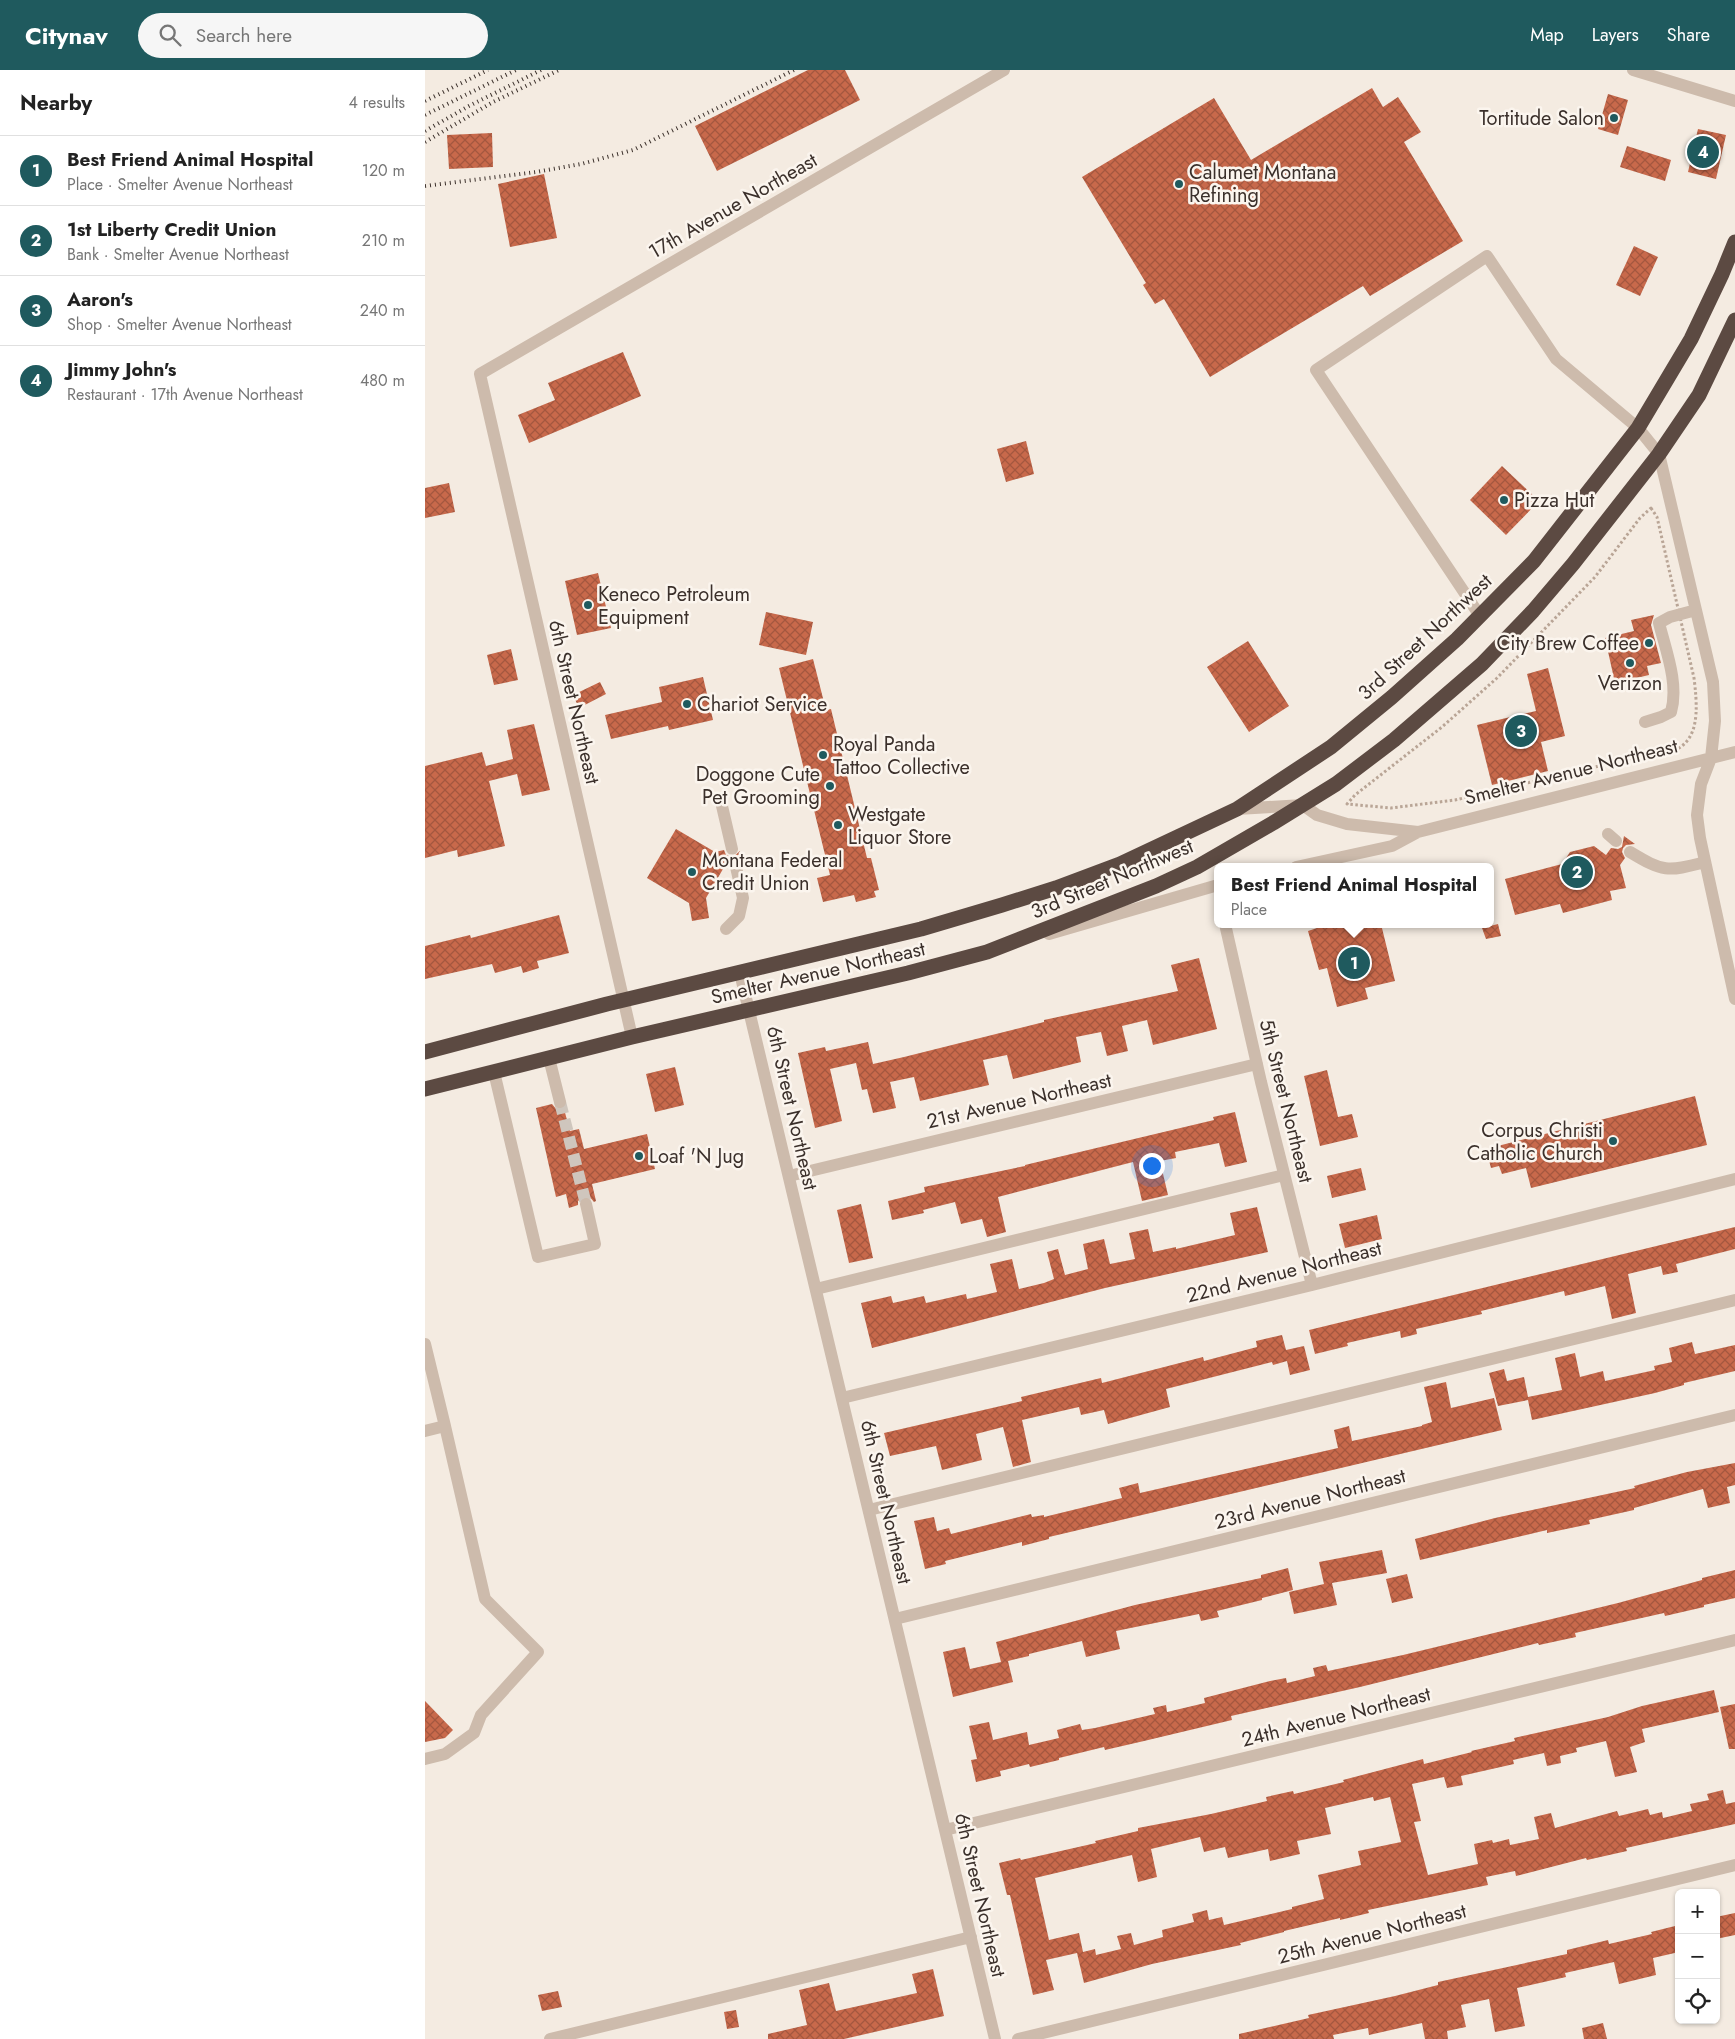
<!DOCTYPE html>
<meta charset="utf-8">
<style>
body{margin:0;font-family:Jost,sans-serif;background:#f6f6f6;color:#222}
.controls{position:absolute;right:15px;bottom:15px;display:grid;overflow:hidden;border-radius:8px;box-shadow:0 1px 4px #0004}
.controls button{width:45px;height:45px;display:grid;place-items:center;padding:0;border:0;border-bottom:1px solid #e0e0e0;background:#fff;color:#222;font:25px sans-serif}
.you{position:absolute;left:726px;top:1095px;width:18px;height:18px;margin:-12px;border:4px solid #fff;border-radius:50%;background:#1a73e8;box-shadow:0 0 0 8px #1a73e833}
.badge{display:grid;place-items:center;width:32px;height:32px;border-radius:50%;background:#1f5a5e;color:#fff;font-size:16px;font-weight:700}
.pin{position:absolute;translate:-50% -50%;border:2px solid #fff;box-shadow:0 1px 5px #0006}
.popup{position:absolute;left:789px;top:793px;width:280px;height:65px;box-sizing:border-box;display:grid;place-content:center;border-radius:8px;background:#fff;filter:drop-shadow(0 1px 4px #0005);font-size:16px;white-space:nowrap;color:#767676}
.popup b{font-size:19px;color:#222}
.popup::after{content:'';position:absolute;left:50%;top:100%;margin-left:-10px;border:10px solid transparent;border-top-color:#fff}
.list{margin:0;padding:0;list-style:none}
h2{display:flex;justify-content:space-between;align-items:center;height:65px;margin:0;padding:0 20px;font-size:21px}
h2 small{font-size:16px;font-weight:400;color:#767676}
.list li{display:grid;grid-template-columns:32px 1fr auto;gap:15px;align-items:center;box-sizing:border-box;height:70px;padding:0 20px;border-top:1px solid #e0e0e0}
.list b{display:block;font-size:19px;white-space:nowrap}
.list p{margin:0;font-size:16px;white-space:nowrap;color:#767676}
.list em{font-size:16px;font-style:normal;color:#767676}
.icon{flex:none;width:28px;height:28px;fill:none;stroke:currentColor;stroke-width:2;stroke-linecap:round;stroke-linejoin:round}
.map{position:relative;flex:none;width:1310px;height:1969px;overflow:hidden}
header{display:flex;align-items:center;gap:30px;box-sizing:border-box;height:70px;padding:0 25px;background:#1f5a5e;color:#fff}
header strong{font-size:24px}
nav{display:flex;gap:28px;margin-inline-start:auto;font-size:18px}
.search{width:350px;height:45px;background:#f6f6f6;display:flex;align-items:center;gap:12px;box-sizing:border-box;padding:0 18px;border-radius:28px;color:#767676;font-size:19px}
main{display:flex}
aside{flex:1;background:#fff}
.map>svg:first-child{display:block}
.building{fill:url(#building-cross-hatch);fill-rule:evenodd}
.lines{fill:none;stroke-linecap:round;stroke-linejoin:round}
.minor-tunnel{stroke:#cfc6bd;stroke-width:12;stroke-dasharray:12 6;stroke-linecap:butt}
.path{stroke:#b9a596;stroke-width:3;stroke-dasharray:2.5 2.5;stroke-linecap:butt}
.minor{stroke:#cdbbac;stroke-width:12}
.highway{stroke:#5c4a42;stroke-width:15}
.rail{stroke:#3b302b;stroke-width:4;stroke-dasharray:1 4;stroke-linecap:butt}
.poi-dot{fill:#1f5a5e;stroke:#fbf5ee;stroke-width:2}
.labels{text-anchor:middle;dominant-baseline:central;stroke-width:5;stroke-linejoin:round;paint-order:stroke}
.poi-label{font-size:20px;fill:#3b302b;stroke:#fbf5ee;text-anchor:start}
.street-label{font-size:20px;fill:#3b302b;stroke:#fbf5ee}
</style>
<header>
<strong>Citynav</strong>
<div class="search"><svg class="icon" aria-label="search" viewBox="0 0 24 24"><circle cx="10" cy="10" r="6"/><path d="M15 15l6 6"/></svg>Search here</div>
<nav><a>Map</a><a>Layers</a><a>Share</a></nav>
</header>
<main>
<aside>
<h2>Nearby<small>4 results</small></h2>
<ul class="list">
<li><span class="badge">1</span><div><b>Best Friend Animal Hospital</b><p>Place · Smelter Avenue Northeast</p></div><em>120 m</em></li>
<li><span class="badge">2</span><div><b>1st Liberty Credit Union</b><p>Bank · Smelter Avenue Northeast</p></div><em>210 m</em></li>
<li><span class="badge">3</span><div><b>Aaron's</b><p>Shop · Smelter Avenue Northeast</p></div><em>240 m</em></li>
<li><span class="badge">4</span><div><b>Jimmy John's</b><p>Restaurant · 17th Avenue Northeast</p></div><em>480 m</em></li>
</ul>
</aside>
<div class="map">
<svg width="1310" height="1969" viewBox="0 0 1310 1969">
<defs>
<pattern id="building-cross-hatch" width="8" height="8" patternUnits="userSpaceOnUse" patternTransform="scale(1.25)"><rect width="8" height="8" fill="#c8694b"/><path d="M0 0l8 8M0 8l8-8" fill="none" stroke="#a4573f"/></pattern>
</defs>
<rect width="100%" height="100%" fill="#f4ebe1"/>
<path class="building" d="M383 0H420L435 30 292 101 270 56Z
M947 18 958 37 973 27 996 62 979 72 1038 171 945 226 938 216 785 307 739 229 730 234 718 215 721 213 657 107 789 28 826 90Z
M1183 24 1203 30 1193 65 1173 59Z
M1273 59 1301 65 1291 109 1263 102Z
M67 63 68 97 24 99 22 65Z
M1202 76 1246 90 1240 111 1195 97Z
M119 104 132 168 85 177 73 114Z
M1209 176 1233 187 1215 226 1191 215Z
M198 282 216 326 104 373 93 345 130 330 123 313Z
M601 371 609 404 581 412 572 379Z
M1077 396 1114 431 1081 465 1045 430Z
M24 413 30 442 0 448V418Z
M173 503 186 558 152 565 140 511Z
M341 542 388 552 381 585 334 575Z
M1229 545 1226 555 1236 593 1222 596 1224 605 1190 613 1180 568 1209 561 1206 550Z
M823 571 864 636 824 662 782 597Z
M86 579 93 610 69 615 62 585Z
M388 589 401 640 406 639 442 788H446L454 820 449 821 451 827 431 832 429 825 398 832 392 808 405 805 354 598Z
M1123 598 1140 666 1116 672 1123 701 1067 715 1052 655 1111 641 1102 604Z
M278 607 288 650 244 660 243 656 186 669 180 645 237 632 234 617Z
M175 612 181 624 154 638 148 625Z
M109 654 125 720 97 726 92 704 64 711 80 776 33 787 32 780 0 788V696L57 682 61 696 88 689 82 660Z
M251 759 290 782 299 780 301 785 308 787 315 781 316 791 310 789 305 791 303 798 298 799 281 828 284 848 267 851 264 833 222 808Z
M1199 766 1210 774 1201 775 1198 778 1197 782 1200 788 1195 795 1201 818 1185 821 1187 830 1138 843 1135 834 1090 845 1080 809 1137 794 1145 782 1169 776 1181 785 1186 778 1193 779 1197 777Z
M134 845 144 883 112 891 114 898 98 903 96 896 70 903 67 894 0 909V876L45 865 46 868Z
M891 854H956L970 911 940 918 943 929 912 937 902 898 894 900 883 861 892 858Z
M1073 854 1076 866 1061 869 1057 858Z
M774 888 792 959 728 975 722 950 697 956 703 981 682 986 676 962 651 967 656 992 588 1009 582 985 558 990 564 1015 495 1031 489 1007 465 1012 471 1038 448 1043 442 1019 437 1020 431 993 405 999 417 1051 390 1058 373 983 400 977 401 981 443 972 448 994 479 987 619 952V950L753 921 746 895Z
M250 997 259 1035 230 1042 221 1004Z
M902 1000 913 1047 927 1044 933 1067 895 1076 879 1006Z
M1270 1026 1282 1075 1106 1118 1101 1098 1077 1104 1074 1096 1066 1098 1061 1079Z
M127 1034 132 1040 139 1039 145 1061 154 1059 159 1079 222 1064 230 1099 167 1114 171 1131 169 1132 164 1126H159L153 1131V1135L144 1138 141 1124 131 1127 111 1038Z
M810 1042 822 1092 800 1097 794 1073 750 1082 751 1088 735 1091 743 1125 717 1131 708 1092 573 1127 581 1162 562 1167 557 1149 536 1154 530 1132 498 1140 499 1143 467 1150 463 1131 500 1122 499 1117 600 1096V1095L789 1050 788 1047Z
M936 1098 941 1120 907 1128 902 1106Z
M436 1134 448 1188 424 1193 412 1140Z
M832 1137 843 1182 680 1218 447 1278 436 1233 466 1226 468 1233 499 1226 501 1233 541 1224 542 1229 572 1222 565 1194 587 1189 594 1219 619 1213 629 1209 622 1182 633 1179 640 1205 663 1199 658 1174 679 1169 685 1194 710 1189 704 1163 723 1159 728 1182 751 1177V1179L810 1165 805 1143Z
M952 1145 957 1169 920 1178 914 1154Z
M1310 1157V1179L1251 1194 1253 1202 1238 1205 1236 1196 1203 1204 1211 1243 1187 1249 1180 1216 1140 1226 1139 1221 1056 1241 1057 1244 991 1259 992 1264 976 1268 975 1261 922 1273 923 1276 890 1284 884 1260Z
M857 1265 861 1280 879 1276 885 1300 865 1305 862 1291 848 1295 847 1292 741 1319 745 1337 683 1354 679 1340 656 1345 654 1337 597 1350 606 1392 588 1397 578 1357 551 1364 557 1390 517 1400 511 1376 465 1386 459 1363 597 1331 596 1327 676 1308 677 1313 778 1287 779 1291 832 1277 831 1271Z
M1267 1272 1270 1284 1310 1275V1301L1259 1313V1315L1230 1323 1107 1350 1103 1330 1073 1336 1064 1303 1079 1299 1082 1311 1099 1307 1103 1327 1137 1320 1130 1288 1150 1283 1155 1307 1178 1301 1180 1311 1230 1300 1229 1296 1247 1292 1244 1278Z
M1021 1312 1026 1338 1069 1328 1077 1360 624 1467V1469L597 1476V1472L520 1491 521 1494 500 1499 489 1451 509 1447 512 1461 524 1458 526 1464 606 1444 607 1447 619 1445V1447L697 1428 694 1418 713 1413 715 1423 913 1378 909 1360 924 1356 927 1371 997 1356V1355L1007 1352 999 1317Z
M1310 1393V1415L1302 1417 1305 1433 1283 1438 1278 1419 1209 1438V1440L1164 1450 1165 1454 1122 1463V1460L995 1490 990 1469 1070 1448 1210 1418 1209 1416 1262 1402Z
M957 1480 962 1503 907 1513 912 1535 869 1544 864 1522 899 1514 894 1492Z
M863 1498 868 1520 837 1528V1530L792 1541 794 1547 776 1551 774 1544 691 1561 695 1579 661 1587 657 1571 604 1584V1586L583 1591 588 1612 528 1627 518 1582 540 1577 545 1599 576 1592 571 1572 710 1535 836 1508V1505Z
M1310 1500V1528L1279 1535V1537L1240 1546 1239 1543 1150 1563 1151 1567 1114 1575 1113 1573 935 1617 806 1646 807 1650 719 1671 680 1680 679 1677 634 1688V1690L605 1697 604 1694 575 1701 576 1706 551 1712 546 1690 552 1689 544 1656 564 1652 568 1670 602 1662 604 1675 634 1668 632 1660 655 1654 657 1660 670 1658 730 1644 728 1638 741 1635 742 1642 780 1633 779 1628 845 1611 861 1608 862 1613 890 1606 888 1598 901 1595 903 1601 978 1585 1193 1533 1277 1510V1508Z
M982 1504 988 1528 967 1533 961 1509Z
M1289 1620 1294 1642 1217 1659 1220 1672 1205 1677 1212 1702 1190 1707 1181 1671 1151 1678 1152 1682 1135 1686 1136 1693 1122 1696 1119 1683 1088 1690 1089 1694 1036 1706 1038 1715 1022 1718 1019 1707 987 1714 996 1751 989 1752 1003 1805 1053 1794 1049 1774 1067 1770 1068 1773 1084 1769 1085 1775 1114 1769 1109 1747 1126 1743 1130 1758 1192 1741 1194 1746 1223 1739 1225 1745 1237 1742 1238 1748 1267 1741 1265 1734 1284 1730 1282 1724 1298 1720 1301 1734 1310 1732V1754L1201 1778 1202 1781 1162 1790 1161 1788 1091 1806 1090 1801 1061 1807 1063 1815 943 1840 944 1843 915 1850V1848L859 1861V1862L815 1873 816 1875 727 1894 659 1913 652 1883 621 1890 629 1920 608 1925 585 1825H582L574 1793 595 1788 596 1790 671 1773 670 1771 713 1761V1758L786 1744 842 1731 841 1727 868 1721 869 1724 919 1712 918 1710 998 1689 999 1694 1047 1682 1046 1681 1090 1671 1089 1668 1183 1647 1217 1636ZM948 1727 949 1731 965 1727 976 1772 933 1781 936 1795 893 1805 899 1829 867 1837V1839L799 1855 797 1847 784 1850 782 1840 767 1844 769 1852 737 1860 738 1867 709 1875 706 1863 692 1866 696 1879 671 1885 670 1879 658 1882 654 1863 624 1870 610 1808 707 1785 713 1812 732 1807 726 1779 775 1767 779 1782 800 1777 803 1788 843 1779 845 1791 875 1784 872 1771 906 1764 900 1738Z
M0 1631 28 1660 20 1668 0 1672Z
M1310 1634V1679H1304L1295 1637Z
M1310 1843V1865L1291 1869V1847Z
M1254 1855V1882L1228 1888 1231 1905 1194 1914 1189 1892 1140 1903 1141 1907 1092 1918 1100 1956 1070 1962 1064 1929 1036 1935 1041 1957 1022 1961 1023 1969H1000L997 1953 944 1965 943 1958 908 1965 909 1969H814V1964L884 1948 883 1945 970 1926 1013 1915V1912L1142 1884V1880L1183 1870 1184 1874 1227 1864 1226 1862Z
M508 1899 519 1946 419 1969H343V1964L382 1955 374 1920 404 1913 411 1941 492 1923 487 1904Z
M133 1921 137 1937 117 1941 113 1925Z
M311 1940 314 1957 302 1959 299 1942Z
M1178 1953 1182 1969H1159L1157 1958Z"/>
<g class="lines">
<path class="minor-tunnel" d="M135 1032 161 1134"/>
<path class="path" d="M1226 438 1232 447 1269 608C1276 663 1269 687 1208 688L1030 730 966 738 922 734 930 725 1017 657 1072 608 1170 507 1215 448Z"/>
<path class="minor" d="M1208 0 1310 31
M1055 546 891 300 1062 186 1131 289 1213 358 1234 384 1288 612 1290 651 1286 688 1276 714 1272 745 1275 768 1310 929
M1220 652 1236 647 1246 642C1254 614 1241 581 1234 553L1245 547 1271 540
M297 736 307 779
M812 739 878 735 892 745 922 754 993 762
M1183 764 1191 771
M1205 782C1238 802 1242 802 1280 792
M871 797 967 776 993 762 1310 682
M800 854 836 1012 887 1215
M301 859 314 846 318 828 311 797
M624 864 793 815
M315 903 570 1969
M207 967 55 304 579 0
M124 988 135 1032
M69 1002 113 1187 170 1174 161 1134
M364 1106 832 994
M391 1219 859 1105
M0 1274 20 1356 0 1361
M417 1328 887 1215 1310 1109
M444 1440 1310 1230
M470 1549 1310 1345
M0 1689 20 1684 49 1663 56 1645 113 1582 60 1529 20 1356
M520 1760 1310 1570
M125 1969 546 1867
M593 1969 1310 1795"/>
<path class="highway" d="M0 982 182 934 496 859 577 835 631 818 695 794 812 739 906 677 967 627 1032 569 1109 491 1213 358 1266 269 1297 204 1310 172
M0 1019 207 967 483 903 562 882 731 816 772 797 848 753 911 714 969 670 1057 594 1108 541 1148 494 1234 384 1274 325 1310 250"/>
<path class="rail" d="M0 31 63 0
M0 45 91 0
M0 61 44 36 116 0
M0 72 68 32 134 0
M0 116 111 102 156 94 208 80 369 0"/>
</g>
<g class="poi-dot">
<circle cx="1189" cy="48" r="5"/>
<circle cx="754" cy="114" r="5"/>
<circle cx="1079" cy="430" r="5"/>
<circle cx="163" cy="535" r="5"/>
<circle cx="1224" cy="573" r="5"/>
<circle cx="1205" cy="593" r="5"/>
<circle cx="262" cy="634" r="5"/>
<circle cx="398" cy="685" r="5"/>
<circle cx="405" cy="716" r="5"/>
<circle cx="413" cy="755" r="5"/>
<circle cx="267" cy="802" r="5"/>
<circle cx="1188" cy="1071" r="5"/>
<circle cx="214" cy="1086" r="5"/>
</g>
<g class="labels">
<g class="poi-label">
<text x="1179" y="48" text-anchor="end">Tortitude Salon</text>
<text x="764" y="102">Calumet Montana<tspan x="764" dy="23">Refining</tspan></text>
<text x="1089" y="430">Pizza Hut</text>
<text x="173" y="524">Keneco Petroleum<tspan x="173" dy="23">Equipment</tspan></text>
<text x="1214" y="573" text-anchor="end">City Brew Coffee</text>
<text x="1205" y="613" text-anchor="middle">Verizon</text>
<text x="272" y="634">Chariot Service</text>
<text x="408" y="674">Royal Panda<tspan x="408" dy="23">Tattoo Collective</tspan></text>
<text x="395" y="704" text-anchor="end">Doggone Cute<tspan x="395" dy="23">Pet Grooming</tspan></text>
<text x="423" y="744">Westgate<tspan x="423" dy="23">Liquor Store</tspan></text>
<text x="277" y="790">Montana Federal<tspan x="277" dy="23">Credit Union</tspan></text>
<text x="1178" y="1060" text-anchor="end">Corpus Christi<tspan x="1178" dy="23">Catholic Church</tspan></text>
<text x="224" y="1086">Loaf 'N Jug</text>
</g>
<g class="street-label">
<text transform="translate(308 136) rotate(-30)">17th Avenue Northeast</text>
<text transform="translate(1000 567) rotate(-43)">3rd Street Northwest</text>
<text transform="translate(149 632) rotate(77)">6th Street Northeast</text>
<text transform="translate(1146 702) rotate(-14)">Smelter Avenue Northeast</text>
<text transform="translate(687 809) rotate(-23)">3rd Street Northwest</text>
<text transform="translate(393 903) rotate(-13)">Smelter Avenue Northeast</text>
<text transform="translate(594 1031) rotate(-13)">21st Avenue Northeast</text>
<text transform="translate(861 1031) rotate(76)">5th Street Northeast</text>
<text transform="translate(367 1038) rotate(77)">6th Street Northeast</text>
<text transform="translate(859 1202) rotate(-14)">22nd Avenue Northeast</text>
<text transform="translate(885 1429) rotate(-14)">23rd Avenue Northeast</text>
<text transform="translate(461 1432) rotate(77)">6th Street Northeast</text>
<text transform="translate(911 1647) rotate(-14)">24th Avenue Northeast</text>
<text transform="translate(555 1825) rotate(77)">6th Street Northeast</text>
<text transform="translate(947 1864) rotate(-14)">25th Avenue Northeast</text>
</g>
</g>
</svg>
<div class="controls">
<button>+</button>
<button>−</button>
<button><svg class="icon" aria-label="locate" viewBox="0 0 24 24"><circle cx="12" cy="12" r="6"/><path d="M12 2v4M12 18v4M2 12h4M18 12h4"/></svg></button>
</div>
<div class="you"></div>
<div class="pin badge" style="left:929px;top:893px">1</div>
<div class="popup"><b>Best Friend Animal Hospital</b>Place</div>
<div class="pin badge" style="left:1152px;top:802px">2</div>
<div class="pin badge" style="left:1096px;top:661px">3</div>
<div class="pin badge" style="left:1278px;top:82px">4</div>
</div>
</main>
